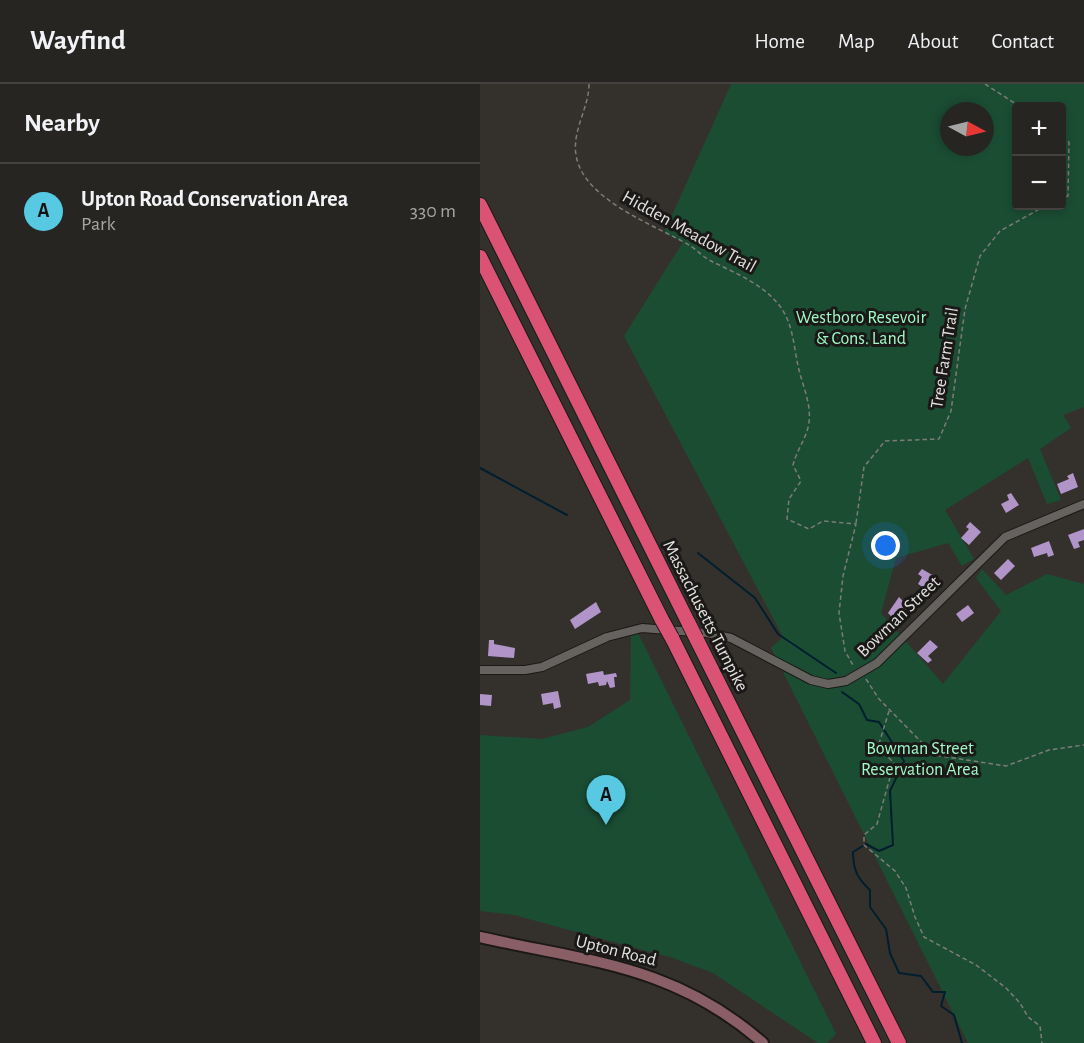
<!DOCTYPE html>
<meta charset="utf-8">
<style>
body{margin:0;font-family:"Alegreya Sans",sans-serif;background:#33312f;color:#f1f3f6}
.controls{position:absolute;right:18px;top:18px;display:grid;overflow:hidden;border-radius:6px;box-shadow:0 3px 9px #0003}
.controls button{width:54px;height:54px;display:grid;place-items:center;padding:0;border:0;border-bottom:2px solid #434240;background:#272522;color:#f1f3f6;font:30px sans-serif}
.compass{position:absolute;left:460px;top:18px;width:54px;height:54px;border-radius:50%;background:#272522;box-shadow:0 3px 9px #0003;rotate:97deg}
.you{position:absolute;left:406px;top:462px;width:21px;height:21px;margin:-15px;border:4px solid #fff;border-radius:50%;background:#1a73e8;box-shadow:0 0 0 9px #1a73e833}
.badge{display:grid;place-items:center;width:39px;height:39px;border-radius:50%;background:#57c9e2;color:#111;font-size:20px;font-weight:700}
.pin{position:absolute;translate:-50% -50px;filter:drop-shadow(0 2px 3px #0008)}
.pin::after{content:'';position:absolute;top:32px;width:21px;height:18px;background:inherit;clip-path:polygon(0 0,100% 0,50% 100%)}
.list{margin:0;padding:0;list-style:none}
h2{display:flex;justify-content:space-between;align-items:center;height:78px;margin:0;padding:0 24px;font-size:26px}
h2 small{font-size:20px;font-weight:400;color:#a4a5a5}
.list li{display:grid;grid-template-columns:39px 1fr auto;gap:18px;align-items:center;box-sizing:border-box;height:96px;padding:0 24px;border-top:2px solid #434240}
.list b{display:block;font-size:22px;white-space:nowrap}
.list p{margin:0;font-size:20px;white-space:nowrap;color:#a4a5a5}
.list em{font-size:20px;font-style:normal;color:#a4a5a5}
.map{position:relative;flex:none;width:604px;height:959px;overflow:hidden}
header{display:flex;align-items:center;gap:36px;box-sizing:border-box;height:84px;padding:0 30px;background:#272522;border-bottom:2px solid #434240}
header strong{font-size:28px}
nav{display:flex;gap:33px;margin-inline-start:auto;font-size:21px}
main{display:flex}
aside{flex:1;background:#272522}
.map>svg:first-child{display:block}
.green{fill:#1b4d33;fill-rule:evenodd}
.lines{fill:none;stroke-linecap:round;stroke-linejoin:round}
.stream{stroke:#001e2e;stroke-width:2}
.building{fill:#b195c9}
.street-casing{stroke:#1b1816;stroke-width:10}
.secondary-casing{stroke:#1b1816;stroke-width:14}
.highway-casing{stroke:#1b1816;stroke-width:16}
.path{stroke:#7e7c78;stroke-width:1.5;stroke-dasharray:4.5 3;stroke-linecap:butt}
.street{stroke:#66625f;stroke-width:8}
.secondary{stroke:#895e65;stroke-width:10}
.highway{stroke:#da5374;stroke-width:14}
.highway-bridge-casing{stroke:#1b1816;stroke-width:16;stroke-linecap:butt}
.highway-bridge{stroke:#da5374;stroke-width:14}
.labels{text-anchor:middle;dominant-baseline:central;stroke-width:6;stroke-linejoin:round;paint-order:stroke}
.street-label{font-size:18px;fill:#e4e2e0;stroke:#1a1917}
.park-label{font-size:18px;fill:#a0f9c6;stroke:#1a1917}
</style>
<header>
<strong>Wayfind</strong>
<nav><a>Home</a><a>Map</a><a>About</a><a>Contact</a></nav>
</header>
<main>
<aside>
<h2>Nearby<small></small></h2>
<ul class="list">
<li><span class="badge">A</span><div><b>Upton Road Conservation Area</b><p>Park</p></div><em>330 m</em></li>
</ul>
</aside>
<div class="map">
<svg width="604" height="959" viewBox="0 0 604 959">
<rect width="100%" height="100%" fill="#34312d"/>
<path class="green" d="M251 0H604V323L583 331 591 344 560 365 581 416 567 420 548 374 465 426 494 475 482 482 468 459 416 474 401 529 463 600 521 527 496 494 502 485 526 511 567 490 604 500V959H488L291 564 303 553 144 252 203 158 184 149ZM536 22H582V122H536ZM469 27H505V63H469Z
M156 545 356 950 347 959H338L233 889 193 874 34 831 0 827V651L62 655 108 643 150 616 151 547Z"/>
<g class="lines">
<path class="stream" d="M0 384 87 431
M218 469 275 514 298 550 356 589
M362 608 379 620 387 636 399 638 424 677 410 707 413 761 399 767 386 760 373 768C373 785 377 794 390 806V823L406 845 410 869 419 889 441 892 453 908H465L461 922 474 931 482 959"/>
</g>
<path class="building" d="M593 389 598 403 581 410 577 400 589 395 587 392Z
M531 409 539 421 526 429 521 420 529 416 527 411Z
M490 438 501 448 489 461 481 454 489 445 486 443Z
M604 445V456L598 458 600 463 594 465 588 451Z
M569 457 574 471 568 473 567 469 554 473 551 464Z
M528 475 535 482 521 496 514 489Z
M442 485 454 492 446 505 438 500 442 493 438 490Z
M419 513 429 523 415 536 408 529Z
M116 518 121 528 95 545 90 536Z
M488 521 494 529 482 538 476 530Z
M9 556H14V560L35 564 34 574 8 572Z
M450 556 458 563 448 572 452 576 448 579 437 569Z
M123 587 124 591 136 589 137 593H134L135 603 130 604 127 597 126 601 119 602 118 598 108 600 106 590Z
M78 607 81 623 74 625 73 619 63 621 61 610Z
M0 610 12 611 11 622 0 621Z
M456 680 463 683 460 691 453 688Z"/>
<g class="lines">
<g class="street-casing">
<path id="street" d="M0 586H45L62 583 127 553 162 544 227 549 251 554 331 596 348 600 366 597 397 579 525 453 604 420"/>
</g>
<g class="secondary-casing">
<path id="secondary" d="M0 853C110 878 194 881 283 959"/>
</g>
<g class="highway-casing">
<path id="highway" d="M0 121 209 540
M0 173 182 536
M192 554 394 959
M216 554 419 959"/>
</g>
<path class="path" d="M109 0C109 24 92 46 96 71 103 116 175 141 209 161 217 166 223 173 231 177 259 191 296 205 308 237 314 252 315 270 319 286 324 306 334 326 327 347 323 359 316 369 313 381L321 397 309 415 307 435 329 445 343 437 376 440 363 492 359 529 365 567 374 583
M505 0 539 22
M582 53 589 58 588 112 582 114
M376 439 384 383 405 357 459 355 471 327 485 225 500 172 520 147 565 122
M386 595 399 615 454 671 526 682 569 666 604 661
M409 627 398 663 414 679 397 740 384 751V761L415 787 426 804 435 833 444 853 496 881 526 904 540 919 548 933 560 942 562 959"/>
<use href="#street" class="street"/>
<use href="#secondary" class="secondary"/>
<use href="#highway" class="highway"/>
<g class="highway-bridge-casing">
<path id="highway-bridge" d="M182 536 192 554
M209 540 216 554"/>
</g>
<use href="#highway-bridge" class="highway-bridge"/>
</g>
<g class="labels">
<g class="street-label">
<text transform="translate(209 148) rotate(29)">Hidden Meadow Trail</text>
<text transform="translate(465 274) rotate(-81)">Tree Farm Trail</text>
<text transform="translate(225 532) rotate(63)">Massachusetts Turnpike</text>
<text transform="translate(419 533) rotate(-44)">Bowman Street</text>
<text transform="translate(136 867) rotate(14)">Upton Road</text>
</g>
<g class="park-label">
<text x="381" y="234">Westboro Resevoir<tspan x="381" dy="21">&amp; Cons. Land</tspan></text>
<text x="440" y="665">Bowman Street<tspan x="440" dy="21">Reservation Area</tspan></text>
</g>
</g>
</svg>
<div class="controls">
<button>+</button>
<button>−</button>
</div>
<svg class="compass" viewBox="-18 -18 36 36"><path d="M0-13l5 13h-10z" fill="#e53935"/><path d="M0 13l5-13h-10z" fill="#a4a5a5"/></svg>
<div class="you"></div>
<div class="pin badge" style="left:126px;top:741px">A</div>
</div>
</main>
